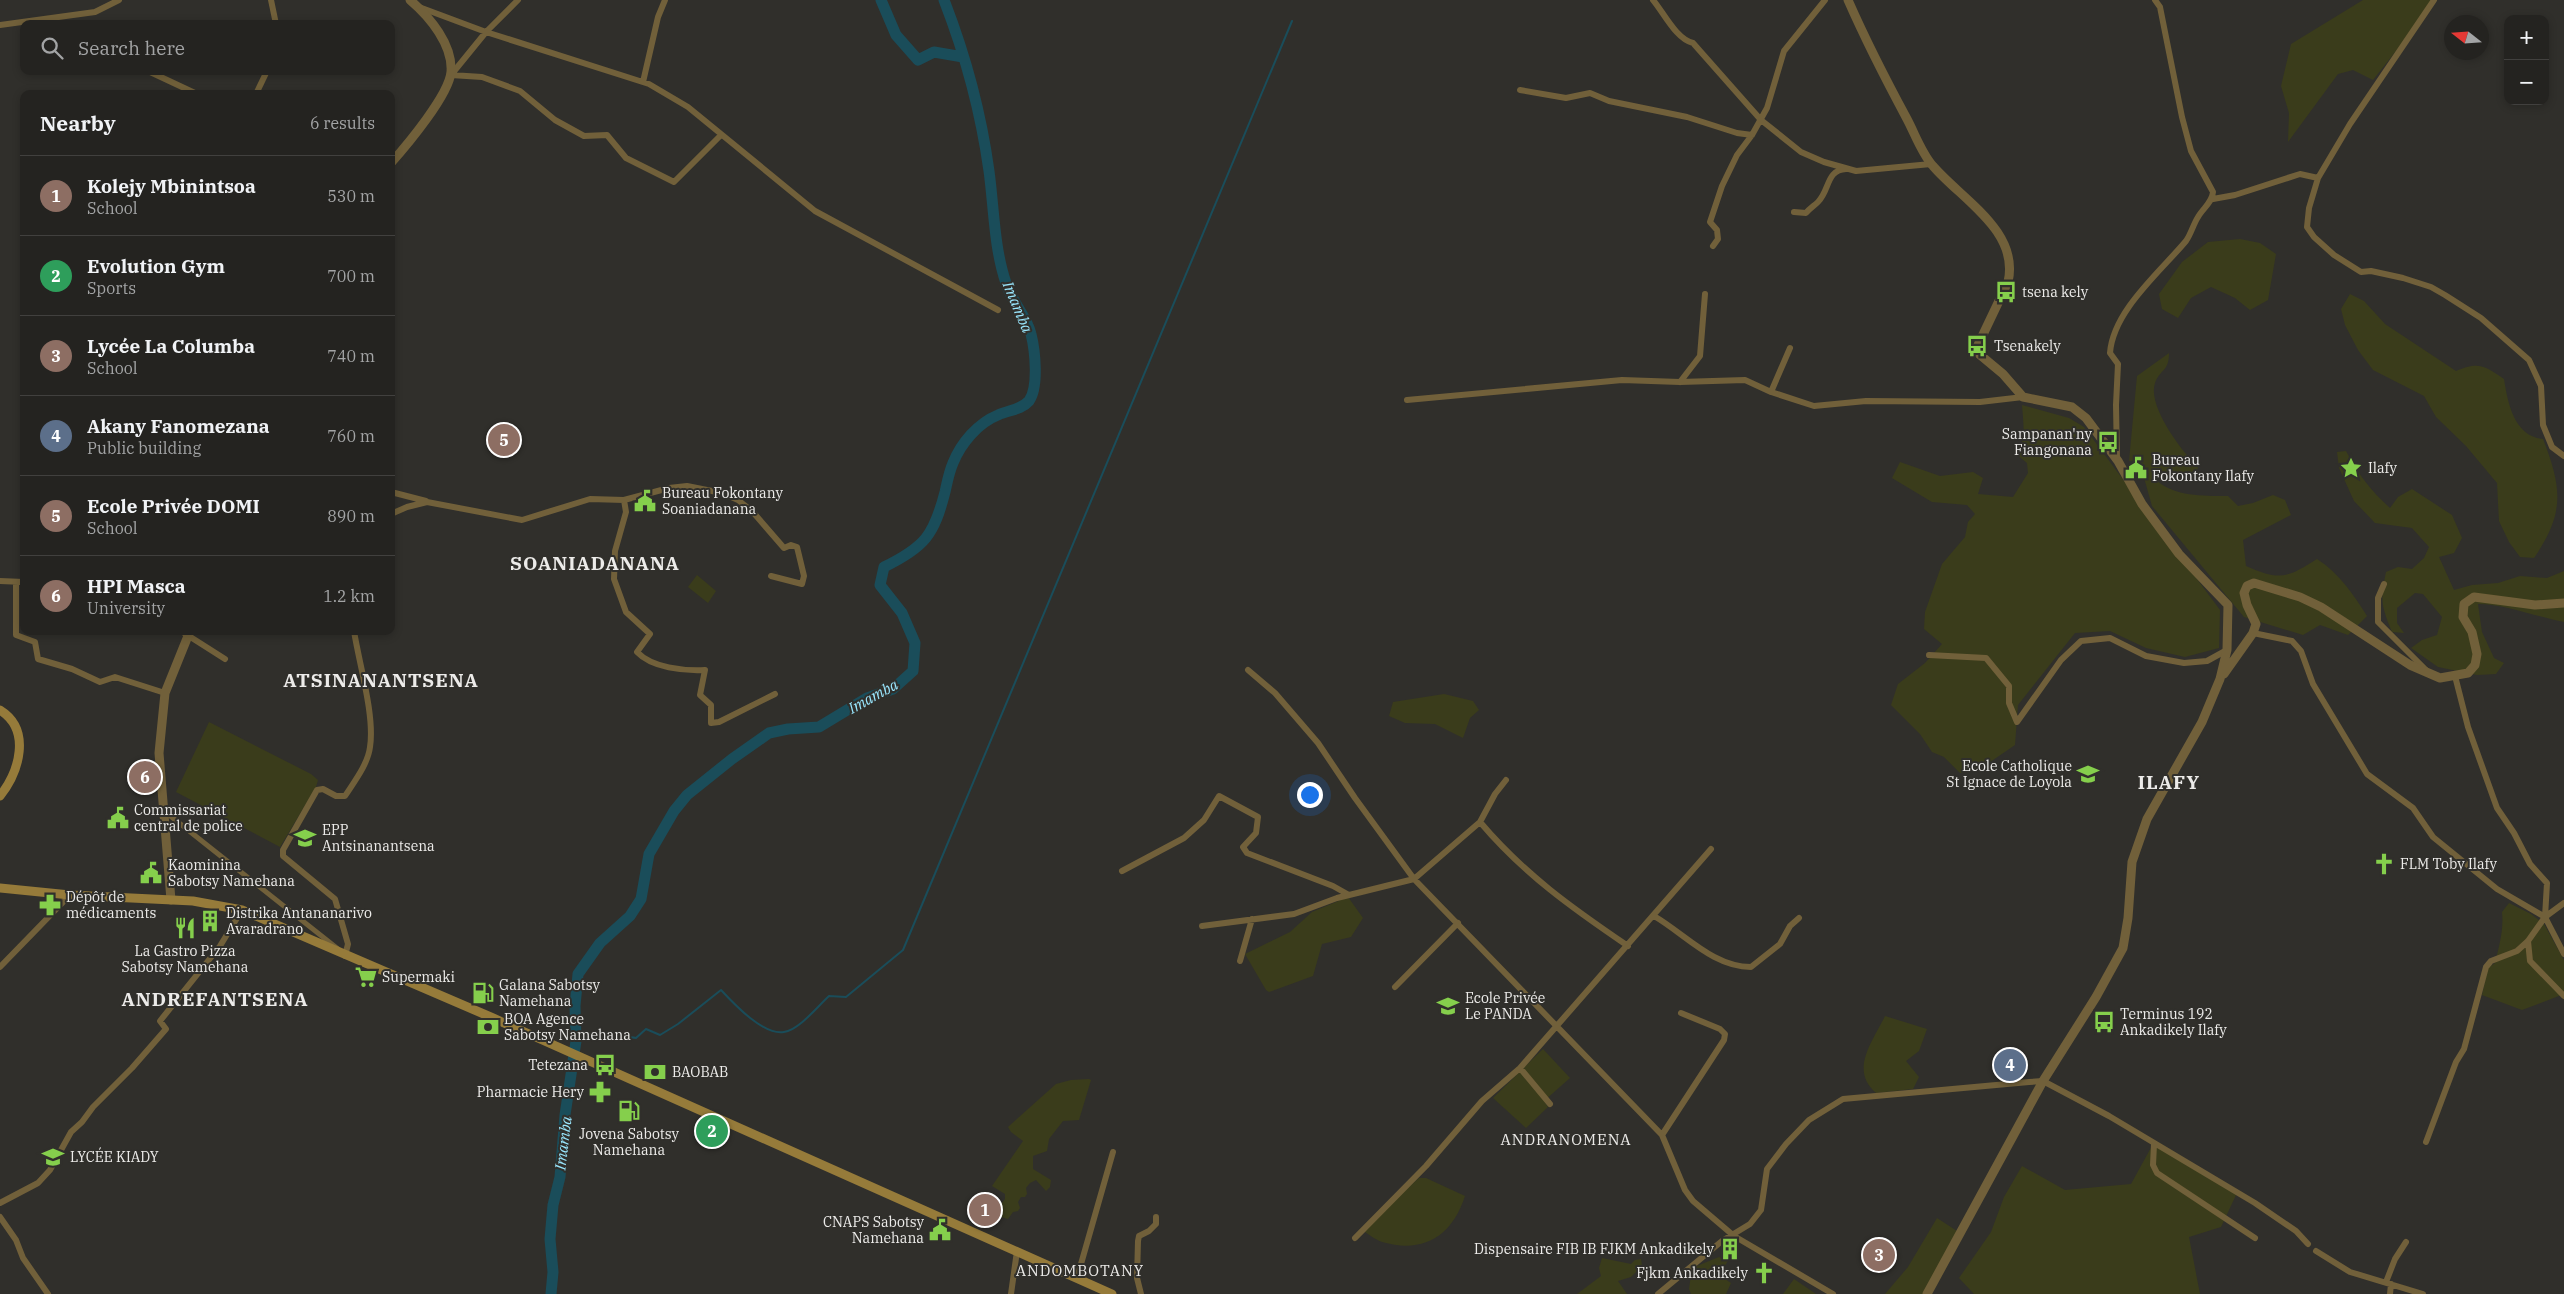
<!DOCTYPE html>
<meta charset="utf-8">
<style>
body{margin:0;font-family:"IBM Plex Serif",serif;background:#2c2b29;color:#f1f3f6}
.controls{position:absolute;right:15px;top:15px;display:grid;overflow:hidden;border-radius:10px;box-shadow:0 2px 8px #0003}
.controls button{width:45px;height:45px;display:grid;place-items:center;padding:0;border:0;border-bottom:1px solid #41403e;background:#242320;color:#f1f3f6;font:25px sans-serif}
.compass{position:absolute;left:2444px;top:15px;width:45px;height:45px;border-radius:50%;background:#242320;box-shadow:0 2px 8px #0003;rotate:287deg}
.you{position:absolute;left:1309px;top:794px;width:18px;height:18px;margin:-12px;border:4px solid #fff;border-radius:50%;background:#1a73e8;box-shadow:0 0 0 8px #1a73e833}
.badge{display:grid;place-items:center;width:32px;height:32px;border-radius:50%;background:#85cf4c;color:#fff;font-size:16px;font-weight:700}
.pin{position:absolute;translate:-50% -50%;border:2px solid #fff;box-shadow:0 1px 5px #0006}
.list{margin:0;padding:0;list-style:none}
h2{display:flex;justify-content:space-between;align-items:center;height:65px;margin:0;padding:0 20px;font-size:21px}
h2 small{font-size:16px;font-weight:400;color:#a3a4a5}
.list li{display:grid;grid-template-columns:32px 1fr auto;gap:15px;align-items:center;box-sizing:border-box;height:80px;padding:0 20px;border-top:1px solid #41403e}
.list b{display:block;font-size:19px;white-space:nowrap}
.list p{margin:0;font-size:16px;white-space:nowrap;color:#a3a4a5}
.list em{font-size:16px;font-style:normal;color:#a3a4a5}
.icon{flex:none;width:28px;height:28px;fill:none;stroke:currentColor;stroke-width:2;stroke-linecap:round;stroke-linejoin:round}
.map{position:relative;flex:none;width:2564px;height:1294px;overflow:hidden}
.search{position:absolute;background:#242320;box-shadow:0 2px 8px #0003;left:20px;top:20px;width:375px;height:55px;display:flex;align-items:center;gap:12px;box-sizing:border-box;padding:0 18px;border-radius:10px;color:#a3a4a5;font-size:19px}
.panel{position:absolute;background:#242320;box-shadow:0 2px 8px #0003;left:20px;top:90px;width:375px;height:545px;border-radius:10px}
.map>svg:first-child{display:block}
.green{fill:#3a3c1b}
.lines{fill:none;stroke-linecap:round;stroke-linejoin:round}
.stream{stroke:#1a4d5a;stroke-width:2}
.river{stroke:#1a4d5a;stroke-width:11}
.pedestrian{stroke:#71603a;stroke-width:5}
.minor{stroke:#71603a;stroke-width:6}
.tertiary{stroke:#71603a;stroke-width:9}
.secondary{stroke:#967b3a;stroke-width:9}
.labels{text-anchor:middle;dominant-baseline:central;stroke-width:4;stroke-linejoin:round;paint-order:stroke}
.poi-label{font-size:14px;fill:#ecebe9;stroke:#302f2b;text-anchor:start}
.water-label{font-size:15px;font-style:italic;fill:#99e6fd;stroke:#302f2b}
.neighbourhood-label{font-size:15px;letter-spacing:1px;fill:#ecebe9;stroke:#302f2b}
.district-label{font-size:19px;font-weight:bold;letter-spacing:1px;fill:#ecebe9;stroke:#302f2b}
</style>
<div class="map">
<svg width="2564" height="1294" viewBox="0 0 2564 1294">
<rect width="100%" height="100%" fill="#302f2b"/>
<path class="green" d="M2363 0H2431L2407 37 2373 80 2353 70 2338 74 2288 142 2289 113 2281 86 2291 44Z
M2240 239 2260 243 2276 254 2268 300 2250 310 2235 298 2211 287 2191 298 2178 318 2162 309 2159 294 2182 262 2208 242Z
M2350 294 2364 301 2385 324 2456 371C2479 361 2485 366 2504 379 2508 404 2514 436 2543 439 2563 490 2564 514 2534 558L2520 557 2509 542 2499 521 2497 483 2466 446 2436 417 2424 396 2373 370 2358 350 2345 325 2341 309Z
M2169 353C2169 372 2160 369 2155 383 2147 406 2182 452 2198 467L2195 477 2154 470V478C2172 497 2204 496 2228 496L2238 506 2253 503 2273 495 2285 500 2291 515 2243 540 2246 566C2280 581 2287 578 2317 559 2339 573 2353 594 2367 616L2348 635 2320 625 2303 635 2244 617 2152 506 2139 460 2129 461 2137 376Z
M2022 405 2069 418 2084 427 2220 610 2219 648 2185 657 2146 648 2110 631 2075 633 2018 705 2015 745 1977 771 1960 773 1944 757 1932 752 1920 734 1891 705 1898 684 1925 663 1942 644 1924 629 1925 612 1942 564 1965 537 1968 522 1975 514 1967 505 1932 502 1892 478 1900 462 1940 476 1973 472 1983 478 1978 494 2013 497 2028 473 2027 463 2016 454C2027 441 2023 421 2022 405Z
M2346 451C2358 474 2371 491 2390 508L2398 497 2412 489 2452 515 2462 538 2454 553 2439 557 2454 590 2472 585 2498 583 2520 576 2547 578 2564 571V622C2537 617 2504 604 2478 604L2482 632 2494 658 2504 663 2496 674 2477 675 2438 667 2411 648 2422 640 2437 635 2442 617 2423 594 2415 593 2397 608V623L2404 633 2392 632C2381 605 2380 600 2386 572L2398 567 2412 569 2424 558 2429 547 2412 528 2375 523 2354 501 2339 468 2337 452Z
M697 575 716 591 708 603 688 587Z
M1444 694 1473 701 1479 710 1470 718 1463 738 1435 724 1405 723 1389 716 1393 702Z
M209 722 311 774 318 780 316 787 280 847 176 792Z
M1348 897 1363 918 1351 937 1322 944 1313 976 1269 992 1266 990 1245 954 1290 932 1312 912Z
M2509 903 2531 914 2544 924 2564 960V994L2522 1010 2482 995 2488 968 2495 963C2499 947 2504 929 2502 912Z
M1885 1016 1927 1029 1919 1051 1906 1061 1919 1077 1913 1089 1876 1093C1849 1070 1873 1041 1885 1016Z
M1543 1049 1570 1078 1544 1101 1548 1107 1526 1128 1493 1098Z
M1089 1079 1091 1080 1079 1120 1063 1121 1049 1139 1047 1151 1033 1156V1169L1051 1180 1050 1187 1046 1191 1036 1180 1030 1183 1026 1188 1027 1194 1025 1197H1021L1018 1202 1020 1208 1018 1211 1013 1212 1008 1219 998 1216 997 1209 1005 1199V1194L992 1186 1023 1141 1011 1132 1008 1127 1056 1084 1071 1080Z
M2153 1144 2237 1193 2221 1227 2189 1237 2200 1294H1974L1959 1278 1991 1232 2004 1197 2022 1166 2065 1190 2131 1184Z
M1419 1178H1426L1465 1196C1452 1236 1424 1254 1382 1242 1376 1240 1368 1234 1362 1230Z
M1937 1218 1957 1231 1924 1294H1885L1908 1267Z
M1719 1257 1728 1261 1722 1270 1725 1279 1731 1283 1726 1294H1691L1689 1289 1692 1268Z
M1602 1258 1631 1264 1635 1260 1641 1259 1642 1266 1631 1277 1618 1281 1627 1294H1577L1601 1276 1599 1268Z
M1794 1279 1816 1294H1783Z"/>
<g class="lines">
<path class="stream" d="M576 1041C596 1028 614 1035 636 1038L646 1029 660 1035 678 1024 721 990C734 1004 764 1036 784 1032 799 1030 818 1006 829 996L846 997 903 950 1292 21"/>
<path class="river" d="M881 0 896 35 918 60 934 52 963 57
M551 1294 553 1272 550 1239 553 1205 560 1177 565 1115 576 1041 575 1006 578 974 600 943 630 916 641 899 649 854 674 811 687 795 732 759 769 733 788 729 819 727 867 698 893 689 913 671 915 643 902 613 880 585 884 567C925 547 934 535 945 492 947 483 949 472 953 463 961 443 978 423 998 415 1009 410 1021 410 1029 401 1039 387 1035 350 1031 334 1027 316 1011 301 1006 283 994 248 994 208 989 171 981 113 965 54 944 0"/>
<path class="pedestrian" d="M164 811 338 949"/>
<path class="minor" d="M271 0 276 24
M1653 0C1664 13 1676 39 1693 43L1761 120 1801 152 1824 162 1856 171 1931 164
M2434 0 2350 124 2318 178 2309 208 2307 227 2314 237 2334 255 2361 272 2371 271 2403 278 2431 287 2445 295 2481 318 2529 360 2541 386 2543 425 2552 447 2564 456
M419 7 486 32 649 84 688 107 815 211 998 310
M0 25 95 12 119 0
M148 71 197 94
M451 75 482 77 520 91 555 120 584 136 607 135 626 158 674 182 721 135
M451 75 486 32 518 0
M643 82 658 17 665 0
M1520 90 1566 98 1590 93 1609 101 1687 117 1737 133 1752 135
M256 94 267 71
M2213 199 2235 195 2300 174 2318 178
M1794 212 1806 213C1810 208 1814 206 1818 202 1830 190 1826 170 1846 169
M1713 246 1718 239 1717 230 1710 222 1722 186 1737 155 1752 135 1767 108 1784 51 1825 0
M1680 382 1700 356 1705 294
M1771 392 1790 348
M1407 400 1622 380 1680 382 1745 380 1771 392 1814 406 1866 401 1980 402 2023 397
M2117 459 2116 405 2118 364 2110 353C2113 311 2160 272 2186 241 2191 234 2193 225 2198 217 2203 208 2212 203 2213 192L2191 151 2182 117 2160 7 2155 0
M391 492 426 501
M624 500 626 512 615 551 614 579 626 612 650 634 637 652C652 668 684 671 705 670L700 695 711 705V723L719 722 775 694
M391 514 407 507 427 502 522 520 590 499 624 500 669 488 687 486 722 493 738 500 752 511 784 548 791 545 797 547 804 576 802 584 771 576
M0 581 24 582
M16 582V635L35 642 38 659 72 669 100 682 115 677 165 693
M2384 584 2378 598V622L2426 670
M181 631 225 659
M2253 633 2292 641 2301 651 2313 684 2367 774 2413 808 2433 837 2497 889 2545 917
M1929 655 1986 658 2009 686V703L2017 722 2061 660 2081 641 2110 638 2146 656 2184 663 2207 661 2227 650
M1248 670 1275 693 1318 743 1355 798 1414 879 1662 1135 1685 1190 1693 1201 1734 1236 1833 1294
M2455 676 2468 727 2497 808 2514 833 2530 864 2547 883 2545 917 2564 954
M1480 822C1524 874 1572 908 1628 946
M1122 871 1184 838 1204 820 1219 796 1258 817 1256 833 1243 847 1247 853 1333 886 1349 895
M1654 916C1685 934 1713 967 1751 967L1780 944 1790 926 1799 918
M1202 926 1294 914 1337 898 1414 879 1480 822 1495 794 1506 780
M2528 941 2530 961 2564 996
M345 956 348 944 335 899 283 856V850L317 790 323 789 336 796H345C354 782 368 764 370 747 375 716 359 663 354 631
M1240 961 1252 919
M0 967 70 895
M1395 987 1458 923
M1520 1068 1550 1104
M1662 1135 1724 1040 1725 1034 1720 1029 1681 1013
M2426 1142 2456 1062 2464 1049 2486 967 2491 961 2517 951 2528 941 2545 917 2564 903
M2154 1144 2153 1165 2157 1173 2255 1238
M0 1203 38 1183 50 1170 71 1132 82 1122 93 1107 132 1068 166 1029 160 1021 220 946 242 910
M0 1217 16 1240 23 1258 48 1294
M1355 1238 1426 1166 1482 1101 1520 1068 1711 849
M2316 1251 2350 1272 2423 1294
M1077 1278 1113 1152
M2386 1282 2395 1259 2406 1242
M1011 1294 1017 1251
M1141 1294 1137 1278 1138 1241 1139 1236 1149 1231 1156 1224V1217
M1658 1294 1722 1241 1750 1224 1761 1210 1767 1169 1786 1144 1809 1120 1843 1099 2029 1082 2043 1081 2109 1116 2255 1203 2296 1231 2308 1244
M2390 1294 2391 1284"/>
<path class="tertiary" d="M1848 0C1866 41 1886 80 1907 119 1915 134 1922 154 1933 166 1961 199 2020 231 2008 282L1978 345 1979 354 2003 374 2023 397 2072 407 2086 418 2118 461 2142 504 2179 554 2228 605 2227 650 2220 679 2202 722 2147 819 2132 862 2128 918 2123 948 2096 997 2043 1081 1927 1294
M391 163C407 145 449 95 451 72 453 45 430 17 410 0
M2224 674 2253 633 2256 624 2247 605 2244 593 2247 586 2254 583 2300 597 2321 607 2410 665 2440 678 2468 673 2475 665 2477 654 2472 632 2463 617 2464 604 2474 597 2535 605 2564 603
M171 900 159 753 165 693 190 631"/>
<path class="secondary" d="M0 710C32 730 19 772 0 796
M0 888 70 895 193 901 242 910 493 1018 1112 1294"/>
</g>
<defs>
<g id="bus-bare" transform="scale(1.725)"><path d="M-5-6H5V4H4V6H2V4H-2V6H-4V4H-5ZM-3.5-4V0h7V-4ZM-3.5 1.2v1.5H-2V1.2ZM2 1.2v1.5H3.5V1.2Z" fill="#85cf4c" stroke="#302f2b" stroke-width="2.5" paint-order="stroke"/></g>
<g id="civic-bare" transform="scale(1.725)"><path d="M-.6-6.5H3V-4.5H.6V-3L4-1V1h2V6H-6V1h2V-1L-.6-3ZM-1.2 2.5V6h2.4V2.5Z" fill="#85cf4c" stroke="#302f2b" stroke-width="2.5" paint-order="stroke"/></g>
<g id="sight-bare" transform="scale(1.725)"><path d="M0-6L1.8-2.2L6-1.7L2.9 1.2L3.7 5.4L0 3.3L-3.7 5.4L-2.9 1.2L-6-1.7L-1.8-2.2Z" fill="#85cf4c" stroke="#302f2b" stroke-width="2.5" paint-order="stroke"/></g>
<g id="school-bare" transform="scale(1.725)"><path d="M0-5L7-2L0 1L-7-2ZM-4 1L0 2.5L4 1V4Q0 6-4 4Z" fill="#85cf4c" stroke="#302f2b" stroke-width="2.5" paint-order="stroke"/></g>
<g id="church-bare" transform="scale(1.725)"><path d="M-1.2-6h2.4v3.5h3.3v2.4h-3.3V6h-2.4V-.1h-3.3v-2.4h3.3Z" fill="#85cf4c" stroke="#302f2b" stroke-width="2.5" paint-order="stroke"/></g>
<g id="pharmacy-bare" transform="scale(1.725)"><path d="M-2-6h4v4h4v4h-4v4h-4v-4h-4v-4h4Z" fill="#85cf4c" stroke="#302f2b" stroke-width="2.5" paint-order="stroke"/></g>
<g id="building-bare" transform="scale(1.725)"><path d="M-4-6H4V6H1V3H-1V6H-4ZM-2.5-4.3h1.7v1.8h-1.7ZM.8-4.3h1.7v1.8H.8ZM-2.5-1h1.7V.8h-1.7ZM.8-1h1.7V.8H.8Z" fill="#85cf4c" stroke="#302f2b" stroke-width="2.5" paint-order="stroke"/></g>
<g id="restaurant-bare" transform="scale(1.725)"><path d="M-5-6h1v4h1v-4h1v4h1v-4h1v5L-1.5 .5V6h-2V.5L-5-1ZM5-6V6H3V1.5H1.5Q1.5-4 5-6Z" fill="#85cf4c" stroke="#302f2b" stroke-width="2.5" paint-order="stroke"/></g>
<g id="supermarket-bare" transform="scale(1.725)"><path d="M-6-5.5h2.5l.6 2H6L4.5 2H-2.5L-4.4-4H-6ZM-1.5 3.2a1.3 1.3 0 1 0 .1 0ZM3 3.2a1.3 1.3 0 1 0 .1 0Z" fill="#85cf4c" stroke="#302f2b" stroke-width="2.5" paint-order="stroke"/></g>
<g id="fuel-bare" transform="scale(1.725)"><path d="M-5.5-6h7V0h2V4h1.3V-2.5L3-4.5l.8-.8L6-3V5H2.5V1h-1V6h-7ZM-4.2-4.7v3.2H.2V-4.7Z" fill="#85cf4c" stroke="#302f2b" stroke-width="2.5" paint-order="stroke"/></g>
<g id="bank-bare" transform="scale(1.725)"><path d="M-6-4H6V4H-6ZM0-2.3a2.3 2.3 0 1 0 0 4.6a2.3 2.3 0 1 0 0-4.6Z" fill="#85cf4c" stroke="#302f2b" stroke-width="2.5" paint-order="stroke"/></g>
</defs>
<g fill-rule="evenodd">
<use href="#bus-bare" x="2006" y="292"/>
<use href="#bus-bare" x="1977" y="346"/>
<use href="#bus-bare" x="2108" y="442"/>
<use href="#civic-bare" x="2136" y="468"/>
<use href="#sight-bare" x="2351" y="468"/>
<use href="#civic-bare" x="645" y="501"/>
<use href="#school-bare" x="2088" y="774"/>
<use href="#civic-bare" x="118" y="818"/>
<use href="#school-bare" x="305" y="838"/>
<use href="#church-bare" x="2384" y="864"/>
<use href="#civic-bare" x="151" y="873"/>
<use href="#pharmacy-bare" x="50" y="905"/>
<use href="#building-bare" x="210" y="921"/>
<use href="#restaurant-bare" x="185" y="928"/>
<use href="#supermarket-bare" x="366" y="977"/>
<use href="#fuel-bare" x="483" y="993"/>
<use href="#school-bare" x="1448" y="1006"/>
<use href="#bus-bare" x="2104" y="1022"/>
<use href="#bank-bare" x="488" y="1027"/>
<use href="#bus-bare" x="605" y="1065"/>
<use href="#bank-bare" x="655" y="1072"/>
<use href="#pharmacy-bare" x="600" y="1092"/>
<use href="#fuel-bare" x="629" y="1111"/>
<use href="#school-bare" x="53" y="1157"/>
<use href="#civic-bare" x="940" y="1230"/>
<use href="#building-bare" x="1730" y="1249"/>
<use href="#church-bare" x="1764" y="1273"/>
</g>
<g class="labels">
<g class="poi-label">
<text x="2022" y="292">tsena kely</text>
<text x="1994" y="346">Tsenakely</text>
<text x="2092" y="434" text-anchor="end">Sampanan'ny<tspan x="2092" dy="16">Fiangonana</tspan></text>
<text x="2152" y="460">Bureau<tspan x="2152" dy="16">Fokontany Ilafy</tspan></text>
<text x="2368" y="468">Ilafy</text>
<text x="662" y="493">Bureau Fokontany<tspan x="662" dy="16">Soaniadanana</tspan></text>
<text x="2072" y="766" text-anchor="end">Ecole Catholique<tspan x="2072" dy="16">St Ignace de Loyola</tspan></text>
<text x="134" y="810">Commissariat<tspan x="134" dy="16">central de police</tspan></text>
<text x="322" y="830">EPP<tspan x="322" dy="16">Antsinanantsena</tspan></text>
<text x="2400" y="864">FLM Toby Ilafy</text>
<text x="168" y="865">Kaominina<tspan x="168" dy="16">Sabotsy Namehana</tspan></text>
<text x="66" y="897">Dépôt de<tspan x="66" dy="16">médicaments</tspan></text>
<text x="226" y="913">Distrika Antananarivo<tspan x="226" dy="16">Avaradrano</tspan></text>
<text x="185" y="951" text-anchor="middle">La Gastro Pizza<tspan x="185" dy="16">Sabotsy Namehana</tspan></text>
<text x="382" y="977">Supermaki</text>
<text x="499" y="985">Galana Sabotsy<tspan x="499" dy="16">Namehana</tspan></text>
<text x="1465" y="998">Ecole Privée<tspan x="1465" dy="16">Le PANDA</tspan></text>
<text x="2120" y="1014">Terminus 192<tspan x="2120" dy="16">Ankadikely Ilafy</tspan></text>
<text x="504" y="1019">BOA Agence<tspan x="504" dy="16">Sabotsy Namehana</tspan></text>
<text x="588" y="1065" text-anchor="end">Tetezana</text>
<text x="672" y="1072">BAOBAB</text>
<text x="584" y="1092" text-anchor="end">Pharmacie Hery</text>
<text x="629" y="1134" text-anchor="middle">Jovena Sabotsy<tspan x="629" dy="16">Namehana</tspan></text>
<text x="70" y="1157">LYCÉE KIADY</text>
<text x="924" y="1222" text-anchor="end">CNAPS Sabotsy<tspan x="924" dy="16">Namehana</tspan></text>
<text x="1714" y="1249" text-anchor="end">Dispensaire FIB IB FJKM Ankadikely</text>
<text x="1748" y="1273" text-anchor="end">Fjkm Ankadikely</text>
</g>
<g class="water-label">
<text transform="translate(1018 307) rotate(67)">Imamba</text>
<text transform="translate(873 696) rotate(-29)">Imamba</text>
<text transform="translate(563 1143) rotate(-83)">Imamba</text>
</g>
<g class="neighbourhood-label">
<text x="1566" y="1139">ANDRANOMENA</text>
<text x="1080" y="1270">ANDOMBOTANY</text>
</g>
<g class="district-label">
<text x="595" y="563">SOANIADANANA</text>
<text x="381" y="680">ATSINANANTSENA</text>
<text x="2169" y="782">ILAFY</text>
<text x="215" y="999">ANDREFANTSENA</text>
</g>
</g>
</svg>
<div class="controls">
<button>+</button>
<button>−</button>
</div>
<svg class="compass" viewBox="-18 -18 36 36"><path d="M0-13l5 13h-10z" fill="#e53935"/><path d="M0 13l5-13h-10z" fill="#a3a4a5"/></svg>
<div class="you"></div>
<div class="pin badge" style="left:985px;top:1210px;background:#8d6e63">1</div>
<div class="pin badge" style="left:712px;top:1131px;background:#2e9e5b">2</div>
<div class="pin badge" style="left:1879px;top:1255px;background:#8d6e63">3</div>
<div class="pin badge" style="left:2010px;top:1065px;background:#5c6f8a">4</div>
<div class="pin badge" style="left:504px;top:440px;background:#8d6e63">5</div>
<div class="pin badge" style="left:145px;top:777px;background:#8d6e63">6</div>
<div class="search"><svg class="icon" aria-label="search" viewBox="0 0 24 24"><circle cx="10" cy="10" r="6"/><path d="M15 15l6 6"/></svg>Search here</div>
<section class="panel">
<h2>Nearby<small>6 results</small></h2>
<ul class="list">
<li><span class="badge" style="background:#8d6e63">1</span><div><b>Kolejy Mbinintsoa</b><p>School</p></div><em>530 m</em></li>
<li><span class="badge" style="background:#2e9e5b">2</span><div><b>Evolution Gym</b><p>Sports</p></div><em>700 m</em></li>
<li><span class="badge" style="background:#8d6e63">3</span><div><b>Lycée La Columba</b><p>School</p></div><em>740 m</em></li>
<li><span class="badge" style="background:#5c6f8a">4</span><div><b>Akany Fanomezana</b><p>Public building</p></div><em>760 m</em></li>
<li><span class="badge" style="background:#8d6e63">5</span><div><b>Ecole Privée DOMI</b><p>School</p></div><em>890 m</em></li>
<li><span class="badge" style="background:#8d6e63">6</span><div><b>HPI Masca</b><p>University</p></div><em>1.2 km</em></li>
</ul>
</section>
</div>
